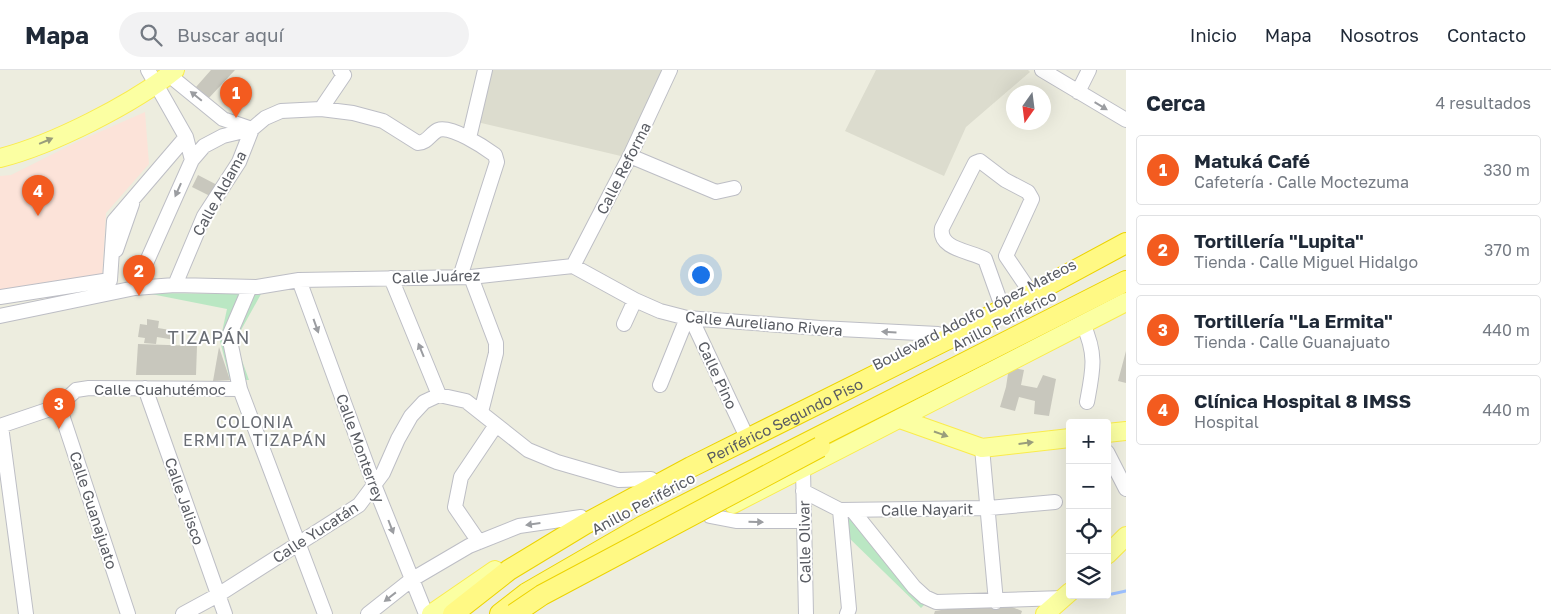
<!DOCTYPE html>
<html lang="es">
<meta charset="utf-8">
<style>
body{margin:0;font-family:"Golos Text",sans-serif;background:#f2f2f3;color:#1f2937}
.controls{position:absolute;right:15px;bottom:15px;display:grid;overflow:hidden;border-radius:5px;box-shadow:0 5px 20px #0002}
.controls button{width:45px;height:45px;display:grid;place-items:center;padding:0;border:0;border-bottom:1px solid #e0e1e3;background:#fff;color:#1f2937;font:25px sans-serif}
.compass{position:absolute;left:1006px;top:15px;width:45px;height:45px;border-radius:50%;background:#fff;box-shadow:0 5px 20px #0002;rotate:194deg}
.you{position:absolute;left:700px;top:204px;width:18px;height:18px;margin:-12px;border:4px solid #fff;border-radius:50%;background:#1a73e8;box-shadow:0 0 0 8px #1a73e833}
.badge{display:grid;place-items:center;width:32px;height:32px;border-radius:50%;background:#f35b1f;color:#fff;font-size:16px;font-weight:700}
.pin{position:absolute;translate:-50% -41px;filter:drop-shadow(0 1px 2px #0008)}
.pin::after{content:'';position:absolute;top:26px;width:18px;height:15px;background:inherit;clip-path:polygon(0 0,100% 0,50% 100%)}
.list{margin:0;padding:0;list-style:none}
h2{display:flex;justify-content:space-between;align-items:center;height:65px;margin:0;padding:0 20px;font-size:21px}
h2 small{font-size:16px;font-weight:400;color:#747a83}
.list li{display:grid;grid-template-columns:32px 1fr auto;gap:15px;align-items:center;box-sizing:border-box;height:70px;margin:0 10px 10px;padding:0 10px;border:1px solid #e0e1e3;border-radius:5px}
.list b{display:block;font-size:19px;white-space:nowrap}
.list p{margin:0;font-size:16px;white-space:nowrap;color:#747a83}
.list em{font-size:16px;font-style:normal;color:#747a83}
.icon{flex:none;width:28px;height:28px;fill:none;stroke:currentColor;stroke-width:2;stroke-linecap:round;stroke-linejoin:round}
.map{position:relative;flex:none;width:1126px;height:544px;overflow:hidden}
header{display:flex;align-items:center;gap:30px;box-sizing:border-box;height:70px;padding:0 25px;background:#fff;border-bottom:1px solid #e0e1e3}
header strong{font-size:24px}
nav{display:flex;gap:28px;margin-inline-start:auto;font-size:18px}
.search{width:350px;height:45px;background:#f2f2f3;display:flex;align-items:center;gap:12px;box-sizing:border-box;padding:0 18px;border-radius:28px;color:#747a83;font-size:19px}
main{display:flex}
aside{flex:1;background:#fff}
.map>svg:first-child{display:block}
.education{fill:#dcdcce}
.medical{fill:#fce3d9}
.green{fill:#bae7c3}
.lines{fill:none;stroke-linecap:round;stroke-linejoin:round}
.stream{stroke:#9dc1ff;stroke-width:3}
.building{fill:#c8c7bd}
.minor-casing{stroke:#bdbec5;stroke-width:16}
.major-casing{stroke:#faec4c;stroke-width:20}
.highway-casing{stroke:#ecd300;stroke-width:22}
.minor{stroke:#fff;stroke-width:14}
.major{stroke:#fbffa2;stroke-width:18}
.highway{stroke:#fff984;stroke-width:20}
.highway-bridge-casing{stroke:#ecd300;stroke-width:22;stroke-linecap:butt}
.highway-bridge{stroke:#fff984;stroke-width:20}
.oneway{fill:#9b9da1}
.oneway2{fill:#999d7c}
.labels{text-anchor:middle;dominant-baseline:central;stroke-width:4;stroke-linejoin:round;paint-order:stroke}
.street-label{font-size:15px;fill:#585b62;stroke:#fff}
.neighbourhood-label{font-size:16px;letter-spacing:1px;fill:#696d74;stroke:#fff}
.quarter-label{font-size:18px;letter-spacing:1px;fill:#696d74;stroke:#fff}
</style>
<header>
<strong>Mapa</strong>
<div class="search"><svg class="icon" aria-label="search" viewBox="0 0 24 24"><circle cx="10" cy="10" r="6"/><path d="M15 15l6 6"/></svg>Buscar aquí</div>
<nav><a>Inicio</a><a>Mapa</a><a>Nosotros</a><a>Contacto</a></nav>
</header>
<main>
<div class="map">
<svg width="1126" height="544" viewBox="0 0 1126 544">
<rect width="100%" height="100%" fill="#ededdf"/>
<path class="education" d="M491 0H666L625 87 477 52Z
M876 0H1028L1030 2 966 57 944 106 845 61Z"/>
<path class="medical" d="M145 42 149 94 106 143 102 209 0 220V106L11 105 81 70Z"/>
<path class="green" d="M146 223 261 224 235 271 249 310H230L220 271 227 239Z
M845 434 922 518 933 526 921 538 846 465Z"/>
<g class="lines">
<path class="stream" d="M1112 524 1126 521"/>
</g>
<path class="building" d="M211 0H235L208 29 196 17Z
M198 105 221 117 214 128 192 117Z
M147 249 159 251 158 258 176 261 175 270 157 267 156 274 144 273 145 268 138 267 140 254 147 255Z
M138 274 197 276 196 305H136Z
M219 277 230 310 213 311Z
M1126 281V313L1118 311Z
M1009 297 1024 300 1021 315 1037 318 1043 305 1056 309 1049 346 1034 344 1035 331 1019 327 1015 341 1000 337 1006 317Z
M966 536 1012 537 1022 541 1021 544H934L935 541Z"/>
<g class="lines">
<g class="minor-casing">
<path id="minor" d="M1042 0 1126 50
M169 5 223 49 252 59 239 92 204 146 175 215
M1078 22 1089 0
M321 39 344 5 340 0
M469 68 485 0
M630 86 716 122 734 118
M192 90 204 76 223 66 252 59 265 48 281 41 321 39 353 43 383 51 418 73C427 73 430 64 438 60 451 55 484 77 495 85L497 92 460 207
M116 180 132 134
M573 196 635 230 660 241 687 248 820 258 938 264
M573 196 630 86 670 0
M471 207 496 273V283L481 342
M391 208 439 325
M299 210 375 417 426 544
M250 217 229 266 240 319 325 544
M135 218 192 90 186 67 148 0
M0 227 110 210 114 151 186 67
M1000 231 985 189C970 181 938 179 942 158L975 93 980 91 1005 110 1028 122 1032 129 1006 186 1027 217
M0 246 135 218 175 215 257 217 299 210 471 207 573 196
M691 248 744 361
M624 254 635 230
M1083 254C1097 285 1093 300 1087 332
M660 315 687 248
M145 318 225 544
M59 336 128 544
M0 356 59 336 76 320 89 318 240 319
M1 356 26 544
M982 378 996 532
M1107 382 1126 419
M803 399 806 544
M803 421 840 440 989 438 1055 432
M840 440 849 539 847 544
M853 441 914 517 925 527 936 532 1064 528
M710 446 736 451H802
M479 472 455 437 461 407 496 355
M183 544 218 525 359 435 383 403 398 369 411 346 424 332 439 325 466 331 528 380 557 392 619 410 651 409
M368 544 411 510 469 476 519 456 581 447"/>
</g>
<g class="major-casing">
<path id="major" d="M0 88C52 75 133 34 175 0
M900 349 982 378 1070 368
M1107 363 1126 361
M733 434 1126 232
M1107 485 1126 466
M431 544 495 500
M1045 544 1070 522"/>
</g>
<g class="highway-casing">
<g id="highway">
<path id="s1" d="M453 544 509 500 585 454 691 397 948 269 1126 173"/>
<path d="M500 544 527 523 643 456 1126 211"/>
</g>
</g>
<use href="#minor" class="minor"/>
<use href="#major" class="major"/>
<use href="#highway" class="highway"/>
<g class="highway-bridge-casing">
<path id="highway-bridge" d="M514 544 542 525 820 377"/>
</g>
<use href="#highway-bridge" class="highway-bridge"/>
</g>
<defs><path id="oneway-solid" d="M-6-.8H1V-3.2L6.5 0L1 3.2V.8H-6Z" transform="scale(1.25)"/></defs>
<g class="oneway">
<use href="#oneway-solid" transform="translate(196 26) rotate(-141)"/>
<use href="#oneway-solid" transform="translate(1101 36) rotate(31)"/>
<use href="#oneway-solid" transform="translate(178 120) rotate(114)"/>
<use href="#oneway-solid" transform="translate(316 256) rotate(70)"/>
<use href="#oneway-solid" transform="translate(889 262) rotate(-177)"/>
<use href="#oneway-solid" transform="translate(421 280) rotate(-112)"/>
<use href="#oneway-solid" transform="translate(756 452) rotate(1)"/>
<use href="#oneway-solid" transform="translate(533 454) rotate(172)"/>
<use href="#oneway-solid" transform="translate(391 457) rotate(69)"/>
<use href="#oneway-solid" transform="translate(390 527) rotate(142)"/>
</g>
<g class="oneway2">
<use href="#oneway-solid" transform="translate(46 71) rotate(-23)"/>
<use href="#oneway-solid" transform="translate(941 364) rotate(19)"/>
<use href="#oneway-solid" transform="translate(1026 373) rotate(-7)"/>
</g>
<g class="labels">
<g class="street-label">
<text transform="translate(623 98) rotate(-63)">Calle Reforma</text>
<text transform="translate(219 123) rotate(-61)">Calle Aldama</text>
<text transform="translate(436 206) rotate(-2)">Calle Juárez</text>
<text transform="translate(974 244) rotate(-27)">Boulevard Adolfo López Mateos</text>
<text transform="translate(1004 250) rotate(-27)">Anillo Periférico</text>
<text transform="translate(764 253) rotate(5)">Calle Aureliano Rivera</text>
<text transform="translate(718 305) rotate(65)">Calle Pino</text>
<text x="160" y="319">Calle Cuahutémoc</text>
<text stroke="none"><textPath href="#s1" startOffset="385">Periférico Segundo Piso</textPath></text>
<text transform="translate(361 378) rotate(70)">Calle Monterrey</text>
<text transform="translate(185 431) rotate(71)">Calle Jalisco</text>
<text transform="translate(643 433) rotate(-28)">Anillo Periférico</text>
<text transform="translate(927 439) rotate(-1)">Calle Nayarit</text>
<text transform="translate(94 440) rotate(72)">Calle Guanajuato</text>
<text transform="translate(315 462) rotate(-33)">Calle Yucatán</text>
<text transform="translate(804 472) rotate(-91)">Calle Olivar</text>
</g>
<g class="neighbourhood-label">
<text x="255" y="352">COLONIA<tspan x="255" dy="18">ERMITA TIZAPÁN</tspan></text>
</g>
<g class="quarter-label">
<text x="209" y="267">TIZAPÁN</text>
</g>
</g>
</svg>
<div class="controls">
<button>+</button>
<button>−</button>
<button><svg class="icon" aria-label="locate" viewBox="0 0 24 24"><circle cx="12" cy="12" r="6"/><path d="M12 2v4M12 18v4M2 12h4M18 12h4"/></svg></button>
<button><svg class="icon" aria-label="layers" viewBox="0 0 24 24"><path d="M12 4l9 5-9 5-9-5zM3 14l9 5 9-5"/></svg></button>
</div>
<svg class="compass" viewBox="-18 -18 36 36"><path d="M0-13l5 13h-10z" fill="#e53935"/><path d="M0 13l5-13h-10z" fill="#747a83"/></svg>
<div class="you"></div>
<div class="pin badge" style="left:236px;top:48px">1</div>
<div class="pin badge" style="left:139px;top:226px">2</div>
<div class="pin badge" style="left:59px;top:359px">3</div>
<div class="pin badge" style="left:38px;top:146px">4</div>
</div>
<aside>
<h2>Cerca<small>4 resultados</small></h2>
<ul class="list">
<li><span class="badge">1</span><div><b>Matuká Café</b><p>Cafetería · Calle Moctezuma</p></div><em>330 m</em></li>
<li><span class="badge">2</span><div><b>Tortillería &quot;Lupita&quot;</b><p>Tienda · Calle Miguel Hidalgo</p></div><em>370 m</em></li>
<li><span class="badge">3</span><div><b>Tortillería &quot;La Ermita&quot;</b><p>Tienda · Calle Guanajuato</p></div><em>440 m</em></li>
<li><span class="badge">4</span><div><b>Clínica Hospital 8 IMSS</b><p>Hospital</p></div><em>440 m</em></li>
</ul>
</aside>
</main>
